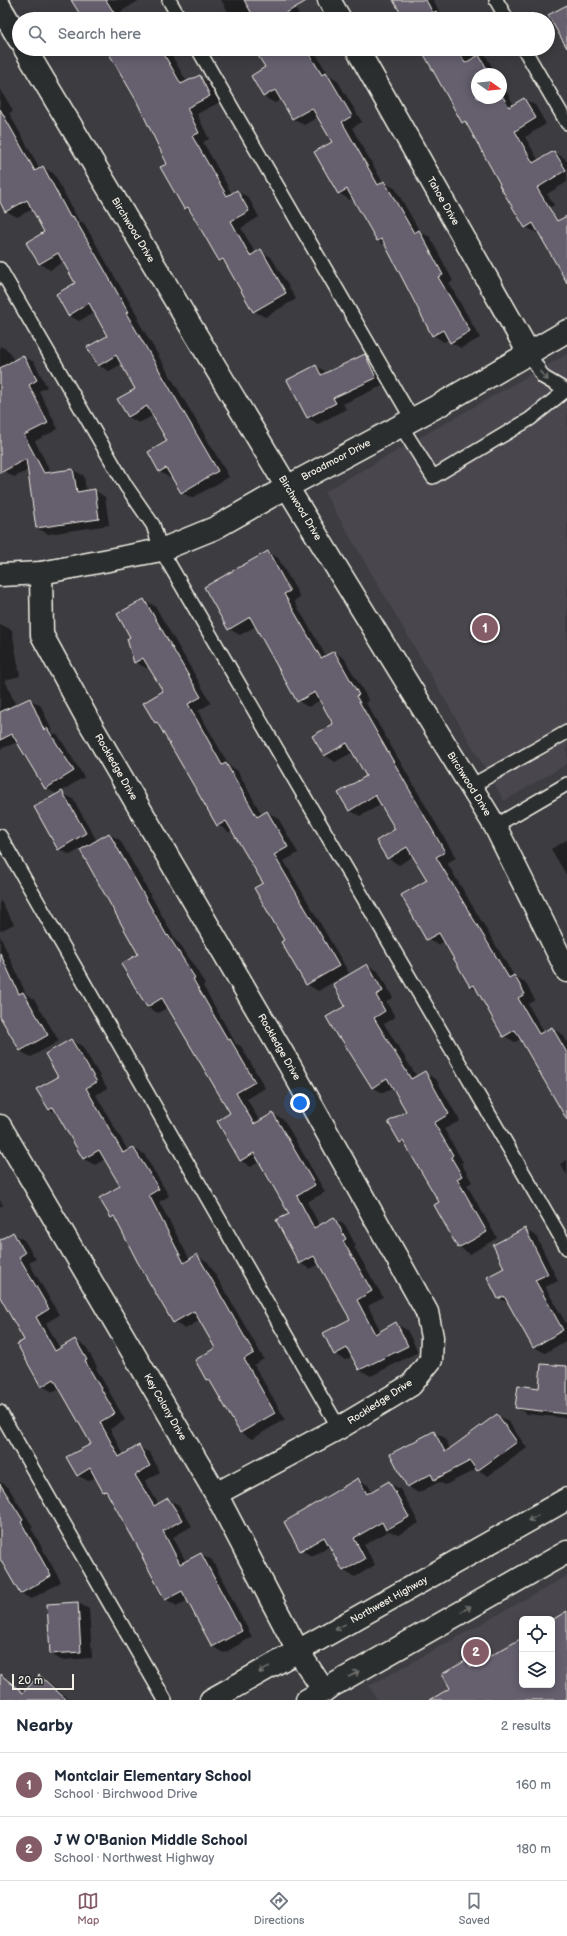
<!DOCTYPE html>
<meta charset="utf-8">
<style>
body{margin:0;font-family:"Balsamiq Sans",sans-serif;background:#f2f2f3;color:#1f2937}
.controls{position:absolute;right:12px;bottom:12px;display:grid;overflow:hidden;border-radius:6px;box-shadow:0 2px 10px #0003}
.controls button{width:36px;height:36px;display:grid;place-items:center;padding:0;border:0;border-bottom:1px solid #e0e1e3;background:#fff;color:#1f2937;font:20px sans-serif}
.compass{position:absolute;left:471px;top:68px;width:36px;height:36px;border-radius:50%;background:#fff;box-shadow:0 2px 10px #0003;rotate:105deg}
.scale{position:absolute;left:12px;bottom:10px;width:62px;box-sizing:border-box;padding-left:4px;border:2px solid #f4f1e8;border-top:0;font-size:11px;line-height:14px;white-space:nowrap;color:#f4f1e8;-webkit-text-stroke:3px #2a2d2e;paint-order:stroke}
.you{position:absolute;left:300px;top:1103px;width:14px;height:14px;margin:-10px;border:3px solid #fff;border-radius:50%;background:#1a73e8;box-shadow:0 0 0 6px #1a73e833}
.badge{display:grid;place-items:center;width:26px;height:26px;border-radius:50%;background:#845c67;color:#fff;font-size:13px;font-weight:700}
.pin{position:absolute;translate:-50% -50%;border:2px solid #fff;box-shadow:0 1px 4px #0006}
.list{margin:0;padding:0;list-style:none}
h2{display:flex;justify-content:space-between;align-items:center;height:52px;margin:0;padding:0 16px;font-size:17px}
h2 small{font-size:13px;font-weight:400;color:#747a83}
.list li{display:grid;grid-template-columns:26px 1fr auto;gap:12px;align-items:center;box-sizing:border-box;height:64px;padding:0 16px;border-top:1px solid #e0e1e3}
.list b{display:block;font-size:15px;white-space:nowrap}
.list p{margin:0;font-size:13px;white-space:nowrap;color:#747a83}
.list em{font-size:13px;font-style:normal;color:#747a83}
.icon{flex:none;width:22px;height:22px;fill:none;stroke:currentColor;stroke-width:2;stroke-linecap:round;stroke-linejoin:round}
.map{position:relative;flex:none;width:567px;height:1700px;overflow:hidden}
.search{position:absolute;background:#fff;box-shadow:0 2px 10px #0003;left:12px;right:12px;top:12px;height:44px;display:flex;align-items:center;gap:10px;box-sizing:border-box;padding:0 14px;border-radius:22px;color:#747a83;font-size:15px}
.sheet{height:180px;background:#fff}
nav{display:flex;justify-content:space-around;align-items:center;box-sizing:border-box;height:56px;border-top:1px solid #e0e1e3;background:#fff;font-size:11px;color:#747a83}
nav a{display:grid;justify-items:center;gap:2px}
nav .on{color:#845c67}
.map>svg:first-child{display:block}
.built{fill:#48464e;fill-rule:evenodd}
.shadow{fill:#0007;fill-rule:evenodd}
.building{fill:#655e6e;stroke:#f4f1e8}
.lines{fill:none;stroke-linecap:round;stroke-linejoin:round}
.service-casing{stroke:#f4f1e8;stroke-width:16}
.minor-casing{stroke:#f4f1e8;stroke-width:25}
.tertiary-casing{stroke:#f4f1e8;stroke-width:25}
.secondary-casing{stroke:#f4f1e8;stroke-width:25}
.service{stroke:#2a2d2e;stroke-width:13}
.minor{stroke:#2a2d2e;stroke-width:22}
.tertiary{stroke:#2a2d2e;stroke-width:22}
.secondary{stroke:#2a2d2e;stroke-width:22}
.oneway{stroke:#71726f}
.labels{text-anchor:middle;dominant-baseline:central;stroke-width:4;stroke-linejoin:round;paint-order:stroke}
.street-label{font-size:10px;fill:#f4f1e8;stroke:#2a2d2e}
</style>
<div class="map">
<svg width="567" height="1700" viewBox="0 0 567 1700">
<rect width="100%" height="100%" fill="#3c3c41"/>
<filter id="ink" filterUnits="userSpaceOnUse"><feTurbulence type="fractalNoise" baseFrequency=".025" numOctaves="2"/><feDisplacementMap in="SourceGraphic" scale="8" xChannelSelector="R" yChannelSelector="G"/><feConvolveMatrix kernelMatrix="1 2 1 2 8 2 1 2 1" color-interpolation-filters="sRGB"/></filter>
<g filter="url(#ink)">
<path class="built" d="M567 354V764L504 801 324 492Z
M567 1576V1700H377L369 1686ZM522 1619H552V1685H522Z"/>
<path class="shadow" d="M74 0H140L120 12 124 19H84Z
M221 0H291L300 17 297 19H256L254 16 249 19H234L231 17Z
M393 0H433L441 15 448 19H404Z
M107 49H168L187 82 200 76 210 82 220 102 197 114 209 139 203 142 232 194 237 191 248 197 259 217 241 228 256 254 261 251 271 257 296 299 265 317 254 311 227 264 220 260 193 213 185 208 168 164 137 99Z
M255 49H313L328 74 337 80 362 122 352 128 383 183 395 188 420 232 430 237 453 281 449 283 480 338 461 348 450 342 449 339 444 342 433 335 386 246 378 241 353 198 350 200 339 193 316 152 333 142 318 117 304 125 293 119 282 99 275 103 264 97 252 76 266 67Z
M421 49H489L484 52 496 74H477V98H501V82L514 105 524 99 535 105 546 124 525 137 539 161 554 152 564 158 567 162V182L547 194 554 205 541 213 549 226 537 233 526 227 468 125 463 122Z
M0 88 13 111 9 113 40 169 43 167 54 174 79 221 84 223 113 274 139 318 137 319 229 477 192 498 181 492 172 476 170 478 159 471 169 441 154 415 139 423 128 417 137 389 122 364 109 371 98 365 108 336 95 312 79 321 68 315 77 283 64 261 50 270 39 263 46 233 33 209 17 217 6 211 0 200ZM120 351 121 353 103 364V362Z
M0 346 9 351 14 361 23 356 34 362 47 387 39 391 58 429 35 441 51 473 73 470 84 476 86 491 94 490 105 497 109 525 48 534 37 528 29 470 14 477 4 471 0 464Z
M365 355 376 362 386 384 343 404 346 409 318 424 307 417 316 366 328 373Z
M268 552 278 558 300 597 294 601 326 656 334 652 344 658 369 701 366 703 456 858 447 863 514 976 525 982 535 1000 528 1004 544 1033 552 1028 563 1035 567 1042V1121L521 1039 515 1042 504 1036 478 991 470 986 445 941 438 945 427 939 428 881 413 856 399 865 388 858 397 830 382 804 360 816 349 810 367 777 353 752 335 762 325 755 334 724 321 700 308 707 298 701 256 626 240 635 229 629Z
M144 600 155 606 211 703 198 711 230 767 237 770 262 815 267 812 278 818 298 853 284 861 349 973 318 991 307 984 285 941 264 883 233 830 229 832 218 825 161 726 155 723 164 692 149 666 146 668 135 662 132 638Z
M0 624 12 630 20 676 5 680 16 706 30 699 41 706 53 733 58 735 84 777 60 792 73 799 97 841 109 834 120 840 176 941 179 943 191 961 205 984 203 986 236 1044 241 1046 265 1088 247 1099 260 1122 273 1114 284 1120 325 1192 307 1202 320 1226 334 1219 345 1225 356 1246 354 1247 383 1297 368 1306 381 1332 396 1324 407 1330 418 1352 371 1376 360 1370 353 1356 345 1360 335 1354 352 1320 320 1264 310 1269 300 1263 291 1214 260 1161 251 1167 240 1160 231 1114 168 1007 158 1013 147 1007 139 954 81 849 70 855 59 849 58 795 46 788 18 742 0 749Z
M567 840V876L551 849Z
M0 900 14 924 0 931Z
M0 936 26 994 34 999 59 1041 31 1057 20 1051 0 1015Z
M367 965 378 971 393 998 386 1001 395 1017 384 1024 417 1077 425 1073 436 1079 460 1121 444 1129 463 1162 461 1163 472 1182 467 1185 497 1238 470 1254 459 1247 440 1202 407 1146 400 1142 407 1111 393 1087 383 1093 372 1087 344 1041 339 1038 327 1018 347 1006Z
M71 1040 82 1046 107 1088 96 1095 128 1151 133 1148 144 1154 169 1196 159 1202 190 1260 197 1256 208 1262 264 1359 254 1365 285 1419 252 1439 241 1433 212 1382 207 1379 216 1348 200 1320 185 1329 174 1322 118 1221 112 1217 101 1198 121 1186 105 1159 95 1165 84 1159 58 1114 49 1109Z
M567 1160V1175L560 1164Z
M0 1200 3 1205 0 1207Z
M525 1230 536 1236 558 1281 545 1287 567 1325V1340L545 1353 534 1347 510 1304 499 1298 506 1269Z
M13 1234 24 1240 36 1259 29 1263 59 1315 46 1323 60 1349 75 1340 86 1347 97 1367 96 1368 125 1420 110 1429 124 1455 139 1447 150 1453 160 1472 145 1481 159 1505 168 1499 179 1505 192 1526 173 1537 186 1562 201 1554 212 1560 252 1637 224 1653 213 1647 188 1600 177 1606 166 1599 145 1556 109 1495 104 1492 96 1477 88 1481 77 1475 92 1444 60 1388 53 1392 42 1386 26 1340 0 1295V1241Z
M567 1367V1418L527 1414 516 1408Z
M497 1415 508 1421 527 1448 488 1476 477 1469 445 1485 439 1482 418 1493 408 1486 434 1432 445 1438 450 1449Z
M358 1479 369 1486 372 1492 389 1483 400 1489 419 1523 398 1535 389 1531 364 1545 375 1565 355 1577 344 1571 330 1546 312 1556 301 1550Z
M0 1482 8 1487 33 1527 31 1528 61 1582 31 1599 21 1593 0 1557Z
M78 1603 89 1609 92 1658 61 1660 51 1654Z
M567 1612V1700H447L467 1661 476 1666 522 1639V1685H552V1621Z
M39 1676 50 1683 70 1700H0V1685L5 1679 24 1693Z"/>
<path class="building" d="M71 0H106L118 19H83Z
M244 0H308L276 19H255Z
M393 0H426L433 13 436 11 441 19H404Z
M567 5V48L548 15Z
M113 49H161L181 84 200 75 210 96 187 108 199 133 192 136 227 196 237 190 249 211 231 221 250 256 261 249 286 293 253 312 223 259 219 261 188 207 184 209 160 167 167 164 136 100 108 52Z
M254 49H306L322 75 326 72 352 116 342 122 378 185 384 181 414 233 419 230 443 275 438 277 470 331 450 343 443 330 432 336 382 239 377 241 347 189 338 194 314 152 332 142 312 108 292 119 275 90 263 97 251 76 265 67Z
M421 49H458L465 63 479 55 490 74H477V98H501V94L509 107 524 98 536 118 515 131 533 163 554 151 566 170 537 188 557 221 567 216V283L533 223 525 228 499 185 500 184 465 121 462 123Z
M0 109 35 171 43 166 70 217 73 216 103 267 128 312 126 313 218 471 181 493 166 468 159 472 148 452 167 441 147 406 128 417 117 399 135 389 116 355 98 366 87 347 107 336 89 303 68 316 56 294 75 283 58 253 39 264 26 243 44 232 27 200 5 212 0 202Z
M365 354 376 378 333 398 336 403 307 418 287 380 316 365 321 375Z
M23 355 37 380 29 385 48 423 24 435 44 473 73 469 77 492 95 489 99 519 36 528 26 459 0 473V368Z
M268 551 290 591 284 594 321 658 334 651 359 695 356 696 445 852 436 857 509 978 514 975 525 994 518 998 539 1034 552 1027 567 1053V1120L515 1030 503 1037 474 985 470 987 439 933 426 940 401 895 427 880 407 847 387 859 376 841 395 829 375 795 349 811 338 793 366 776 347 743 324 756 312 736 333 724 315 692 297 702 250 617 228 630 204 587Z
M144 599 201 697 188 704 222 765 226 763 257 817 267 811 288 847 274 855 339 966 306 985 281 942 284 940 254 888 263 883 226 821 217 826 157 722 155 723 143 703 163 691 143 658 134 663 127 639 130 637 117 614Z
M30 698 44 730 47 728 74 771 45 789 12 734 0 740V712Z
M62 791 86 833 58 850 34 807Z
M109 833 167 936 168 935 180 954 195 978 193 979 228 1040 230 1039 255 1082 236 1093 254 1124 273 1113 315 1185 297 1196 314 1228 334 1217 346 1239 343 1241 372 1291 357 1300 375 1334 396 1322 408 1346 359 1370 347 1348 334 1355 323 1333 350 1319 314 1256 299 1264 276 1220 289 1214 254 1153 240 1161 217 1121 230 1113 162 998 147 1007 121 964 138 954 80 850Z
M0 953 19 994 23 992 48 1035 20 1051 0 1017Z
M367 964 383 991 376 995 385 1011 374 1018 411 1079 425 1071 449 1114 434 1123 453 1155 451 1157 462 1176 457 1179 487 1232 458 1248 434 1205 439 1202 403 1141 400 1143 388 1122 406 1111 387 1078 372 1088 340 1037 338 1038 326 1017 345 1006 333 984Z
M71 1039 97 1082 86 1088 123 1153 133 1147 159 1189 149 1195 184 1263 197 1254 254 1353 244 1359 275 1413 240 1433 209 1379 206 1380 195 1360 215 1348 194 1311 173 1323 138 1263 114 1216 111 1218 99 1198 120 1186 99 1150 83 1159 53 1107 49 1110 36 1089 58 1077 45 1054Z
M525 1228 548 1274 535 1280 563 1330 533 1348 504 1296 498 1299 487 1277 504 1268 493 1245Z
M13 1232 25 1253 19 1257 49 1309 36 1317 55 1351 75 1339 87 1360 85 1361 115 1413 100 1422 119 1457 139 1445 150 1466 135 1475 154 1506 168 1498 182 1520 163 1531 180 1564 201 1553 242 1631 212 1647 182 1591 165 1600 142 1557 143 1556 106 1491 103 1492 90 1468 77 1476 66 1457 91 1444 54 1379 41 1387 17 1344 24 1340 0 1297V1240Z
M541 1364 567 1366V1414L515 1408 518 1385 539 1388Z
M497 1414 517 1442 477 1471 470 1461 434 1480 431 1474 407 1487 390 1454 434 1431 445 1452Z
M358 1478 367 1494 389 1481 409 1517 386 1530 382 1522 354 1538 365 1559 343 1571 324 1537 300 1551 284 1522Z
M0 1484 23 1520 21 1522 51 1576 20 1594 0 1559Z
M78 1602 81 1652 50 1654 47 1604Z
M567 1611V1700H430L450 1688 442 1674 467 1660 471 1667 522 1638V1685H552V1620Z
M0 1674 23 1693 39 1675 67 1700H0Z"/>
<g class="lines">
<g class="service-casing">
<path id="service" d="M169 0 180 19
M496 0 507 19
M198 49 412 419
M524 49 567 123
M0 269 126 486 153 525 161 550 567 1248
M529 353 543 377 567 391
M401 426 433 477 530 419 565 391
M471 786 567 732
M495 826 567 784
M0 836 339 1428
M0 1412 165 1700"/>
</g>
<g class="minor-casing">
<path id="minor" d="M329 0 340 19
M0 7 19 39
M25 49 287 487
M357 49 529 353
M41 573 42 635 88 720 290 1066 427 1312 432 1337 431 1360 411 1385 339 1428 216 1494
M0 1126 216 1494 298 1651 324 1691"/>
</g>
<g class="tertiary-casing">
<path id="tertiary" d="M287 487 495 826 567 971
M0 575 41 573 161 550 215 528 287 487 443 403 567 331"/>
</g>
<g class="secondary-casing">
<path id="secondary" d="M211 1700 567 1499
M307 1700 567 1552"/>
</g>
<use href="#service" class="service"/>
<use href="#minor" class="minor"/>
<use href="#tertiary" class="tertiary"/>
<use href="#secondary" class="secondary"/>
</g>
<defs><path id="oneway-shaft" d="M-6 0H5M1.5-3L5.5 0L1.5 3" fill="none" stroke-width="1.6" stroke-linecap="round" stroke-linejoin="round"/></defs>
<g class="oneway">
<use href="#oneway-shaft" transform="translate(544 376) rotate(47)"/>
<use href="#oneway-shaft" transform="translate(533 1518) rotate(151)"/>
<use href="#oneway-shaft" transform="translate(466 1609) rotate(-30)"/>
<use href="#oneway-shaft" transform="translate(340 1627) rotate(151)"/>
<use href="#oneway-shaft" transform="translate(264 1670) rotate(151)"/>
<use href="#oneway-shaft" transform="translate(354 1674) rotate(-30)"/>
</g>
</g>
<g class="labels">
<g class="street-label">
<text transform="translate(443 201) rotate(60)">Tahoe Drive</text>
<text transform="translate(133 230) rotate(59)">Birchwood Drive</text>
<text transform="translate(336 460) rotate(-28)">Broadmoor Drive</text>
<text transform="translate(300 508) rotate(59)">Birchwood Drive</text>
<text transform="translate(116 767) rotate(60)">Rockledge Drive</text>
<text transform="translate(469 784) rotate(58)">Birchwood Drive</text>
<text transform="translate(279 1047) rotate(60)">Rockledge Drive</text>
<text transform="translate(380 1402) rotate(-33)">Rockledge Drive</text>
<text transform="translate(165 1407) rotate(60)">Key Colony Drive</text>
<text transform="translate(389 1600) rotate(-29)">Northwest Highway</text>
</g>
</g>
</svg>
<div class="controls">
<button><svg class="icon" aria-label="locate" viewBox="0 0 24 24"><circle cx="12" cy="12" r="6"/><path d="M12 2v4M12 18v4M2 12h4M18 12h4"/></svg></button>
<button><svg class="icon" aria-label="layers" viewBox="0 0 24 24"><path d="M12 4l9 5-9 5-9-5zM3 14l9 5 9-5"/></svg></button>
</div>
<svg class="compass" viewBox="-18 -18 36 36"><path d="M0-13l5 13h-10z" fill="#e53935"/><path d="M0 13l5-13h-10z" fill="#747a83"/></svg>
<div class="scale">20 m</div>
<div class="you"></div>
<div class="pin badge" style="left:485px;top:628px">1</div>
<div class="pin badge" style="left:476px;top:1652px">2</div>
<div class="search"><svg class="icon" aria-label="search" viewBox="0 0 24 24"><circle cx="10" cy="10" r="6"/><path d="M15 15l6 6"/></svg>Search here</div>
</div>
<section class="sheet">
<h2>Nearby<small>2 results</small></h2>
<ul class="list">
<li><span class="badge">1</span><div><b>Montclair Elementary School</b><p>School · Birchwood Drive</p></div><em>160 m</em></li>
<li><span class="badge">2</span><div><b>J W O'Banion Middle School</b><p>School · Northwest Highway</p></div><em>180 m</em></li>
</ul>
</section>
<nav>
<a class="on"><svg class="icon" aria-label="map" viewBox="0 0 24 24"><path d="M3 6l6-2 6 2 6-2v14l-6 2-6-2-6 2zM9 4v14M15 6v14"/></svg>Map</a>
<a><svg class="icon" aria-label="directions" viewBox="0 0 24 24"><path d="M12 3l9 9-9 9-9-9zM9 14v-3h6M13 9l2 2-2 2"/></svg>Directions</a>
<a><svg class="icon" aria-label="saved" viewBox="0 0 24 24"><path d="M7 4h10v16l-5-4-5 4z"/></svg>Saved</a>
</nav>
